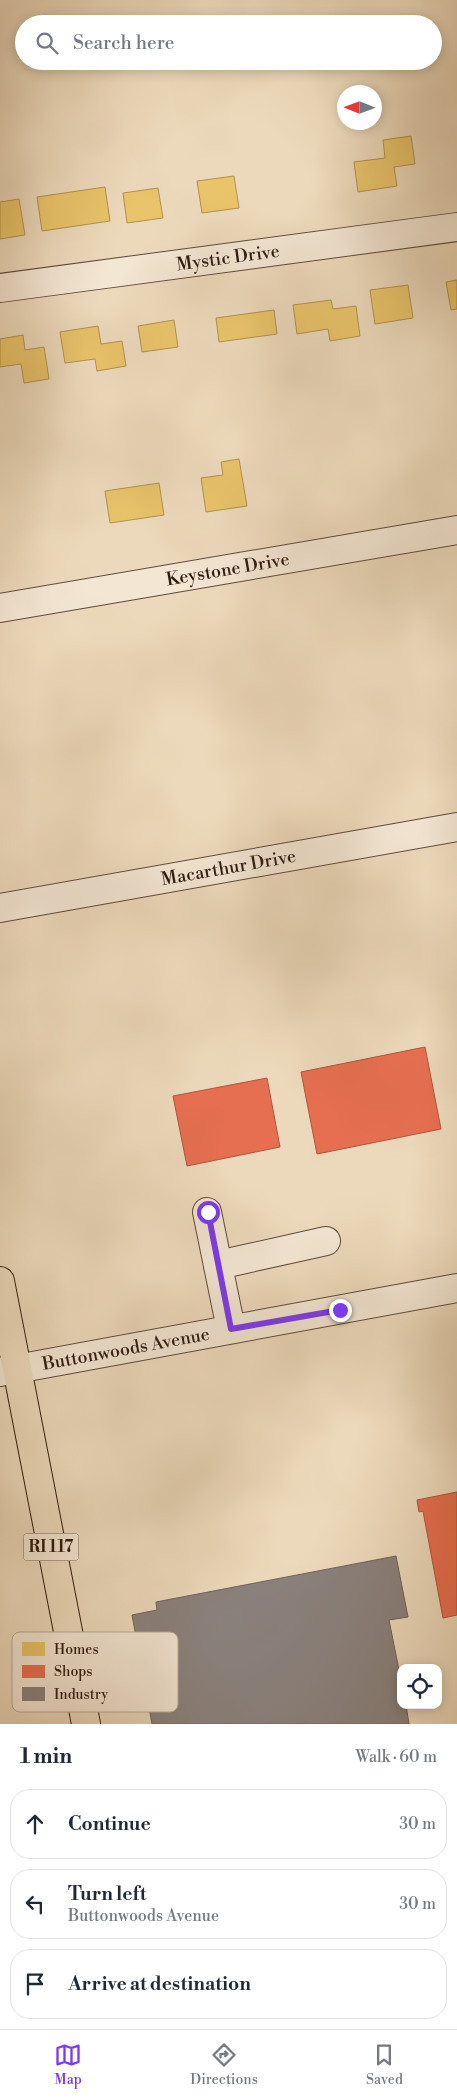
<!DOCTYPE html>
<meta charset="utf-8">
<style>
body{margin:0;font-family:"Libre Bodoni",serif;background:#f6f6f7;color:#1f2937}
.controls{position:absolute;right:15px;bottom:15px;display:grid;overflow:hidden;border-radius:10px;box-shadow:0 2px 12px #0003}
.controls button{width:45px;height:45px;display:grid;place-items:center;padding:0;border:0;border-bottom:1px solid #e0e1e3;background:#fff;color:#1f2937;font:25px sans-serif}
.compass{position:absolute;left:337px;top:85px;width:45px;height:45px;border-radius:50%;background:#fff;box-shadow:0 2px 12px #0003;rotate:271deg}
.stop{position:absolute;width:15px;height:15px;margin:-11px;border:4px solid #7c3aed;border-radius:50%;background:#fff}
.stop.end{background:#7c3aed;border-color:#fff;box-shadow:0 1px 5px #0008}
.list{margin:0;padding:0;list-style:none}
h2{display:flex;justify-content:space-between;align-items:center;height:65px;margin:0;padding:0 20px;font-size:21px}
h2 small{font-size:16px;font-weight:400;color:#747a83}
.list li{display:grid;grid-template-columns:32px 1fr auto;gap:15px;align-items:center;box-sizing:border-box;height:70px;margin:0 10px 10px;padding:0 10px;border:1px solid #e0e1e3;border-radius:20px}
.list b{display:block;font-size:19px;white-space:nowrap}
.list p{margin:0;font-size:16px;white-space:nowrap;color:#747a83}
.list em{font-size:16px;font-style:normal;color:#747a83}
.icon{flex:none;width:28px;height:28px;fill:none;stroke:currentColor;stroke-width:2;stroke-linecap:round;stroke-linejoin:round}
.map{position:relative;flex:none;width:457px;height:1724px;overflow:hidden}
.search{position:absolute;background:#fff;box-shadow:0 2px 12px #0003;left:15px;right:15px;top:15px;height:55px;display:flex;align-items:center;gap:12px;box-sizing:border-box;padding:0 18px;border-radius:28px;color:#747a83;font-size:19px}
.sheet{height:305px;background:#fff}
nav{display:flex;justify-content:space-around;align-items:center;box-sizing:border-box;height:70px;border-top:1px solid #e0e1e3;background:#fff;font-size:14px;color:#747a83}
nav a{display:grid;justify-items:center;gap:2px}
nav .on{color:#7c3aed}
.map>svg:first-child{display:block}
.homes{fill:#e9c46a;stroke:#b1914f}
.shops{fill:#e76f51;stroke:#b0563e}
.industry{fill:#8a817c;stroke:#6e625c}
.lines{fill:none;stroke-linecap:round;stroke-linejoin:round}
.minor-casing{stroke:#5e4a3b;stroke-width:30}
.major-casing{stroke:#2e1b10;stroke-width:30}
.minor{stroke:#f3e6d3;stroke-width:28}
.major{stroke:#ecd9bb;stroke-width:28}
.route{stroke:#7c3aed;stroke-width:6}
.labels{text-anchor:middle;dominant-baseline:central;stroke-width:5;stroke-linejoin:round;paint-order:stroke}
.shield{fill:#f3e6d3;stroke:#69584a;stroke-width:1}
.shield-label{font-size:16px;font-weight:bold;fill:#2e1b10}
.street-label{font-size:18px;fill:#2e1b10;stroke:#f3e6d3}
.key{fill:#f3e6d3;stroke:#b8a998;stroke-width:1}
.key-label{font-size:14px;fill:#2e1b10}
</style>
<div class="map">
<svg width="457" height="1724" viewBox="0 0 457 1724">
<rect width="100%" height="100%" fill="#ecd9bb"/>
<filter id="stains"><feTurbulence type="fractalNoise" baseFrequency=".004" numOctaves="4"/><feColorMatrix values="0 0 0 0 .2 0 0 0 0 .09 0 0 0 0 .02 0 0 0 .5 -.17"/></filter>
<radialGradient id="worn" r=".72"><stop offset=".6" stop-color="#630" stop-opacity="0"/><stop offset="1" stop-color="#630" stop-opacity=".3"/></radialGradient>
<path class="homes" d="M411 136 415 164 394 167 397 186 358 192 354 162 385 158 383 140Z
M234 176 239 208 202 213 197 181Z
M105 187 110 221 42 231 37 197Z
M158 188 163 218 127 223 123 193Z
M19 199 25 235 0 239V202Z
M457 280V309L451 310 446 282Z
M408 285 413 318 375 324 370 290Z
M331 300 333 309 356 306 360 336 330 341 328 329 297 334 293 305Z
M274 310 277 334 219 342 216 318Z
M174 320 178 347 142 352 138 326Z
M98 326 101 344 122 341 126 366 97 371 95 359 65 363 60 332Z
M23 335 25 350 44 347 49 379 24 383 21 364 0 367V339Z
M239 459 247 506 206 512 201 478 223 475 221 462Z
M159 483 164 515 110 523 105 491Z"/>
<path class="shops" d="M425 1047 441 1129 317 1154 301 1072Z
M267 1078 280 1147 187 1166 173 1096Z
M457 1492V1615L443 1618 423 1511 419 1512 417 1500Z"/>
<path class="industry" d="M396 1556 408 1617 389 1620 401 1680V1705H406L409 1724H152L132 1615 157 1610 156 1602Z"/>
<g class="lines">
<g class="minor-casing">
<g id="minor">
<path id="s1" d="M0 288 457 227"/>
<path id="s2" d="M0 608 457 530"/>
<path id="s3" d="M0 908 457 827"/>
<path d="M207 1212 231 1329"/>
<path d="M218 1265 326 1241"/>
<path id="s4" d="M0 1372 457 1288"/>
</g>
</g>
<g class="major-casing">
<path id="major" d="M0 1281 86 1724"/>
</g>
<use href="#minor" class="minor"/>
<use href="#major" class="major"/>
</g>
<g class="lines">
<path class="route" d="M208 1212 231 1329 340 1310"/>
</g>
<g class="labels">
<rect class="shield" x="23.5" y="1533.5" width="55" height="27" rx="4"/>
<g class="shield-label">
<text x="51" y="1547">RI 117</text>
</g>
<g class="street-label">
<text stroke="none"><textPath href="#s1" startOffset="230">Mystic Drive</textPath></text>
<text stroke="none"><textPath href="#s2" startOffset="231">Keystone Drive</textPath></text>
<text stroke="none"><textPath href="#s3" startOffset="232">Macarthur Drive</textPath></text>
<text stroke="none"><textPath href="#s4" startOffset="128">Buttonwoods Avenue</textPath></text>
</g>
</g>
<rect x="12" y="1632" width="166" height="80" rx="8" class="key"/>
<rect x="22" y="1642" width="23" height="14" fill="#e9c46a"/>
<rect x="22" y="1665" width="23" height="13" fill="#e76f51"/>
<rect x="22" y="1687" width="23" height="14" fill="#8a817c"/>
<g class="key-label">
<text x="54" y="1654">Homes</text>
<text x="54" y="1676">Shops</text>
<text x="54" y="1699">Industry</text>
</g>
<rect width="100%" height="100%" filter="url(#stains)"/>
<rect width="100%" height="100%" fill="url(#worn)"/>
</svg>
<div class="controls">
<button><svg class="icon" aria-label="locate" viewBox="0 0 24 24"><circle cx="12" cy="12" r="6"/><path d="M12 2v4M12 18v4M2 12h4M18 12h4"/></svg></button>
</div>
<svg class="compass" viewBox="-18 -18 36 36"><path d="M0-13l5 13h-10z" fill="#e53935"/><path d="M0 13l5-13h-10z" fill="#747a83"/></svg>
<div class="stop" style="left:208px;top:1212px"></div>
<div class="stop end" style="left:340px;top:1310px"></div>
<div class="search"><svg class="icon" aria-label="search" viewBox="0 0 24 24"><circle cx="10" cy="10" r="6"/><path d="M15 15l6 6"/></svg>Search here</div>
</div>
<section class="sheet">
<h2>1 min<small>Walk · 60 m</small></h2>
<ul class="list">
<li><svg class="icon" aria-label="ahead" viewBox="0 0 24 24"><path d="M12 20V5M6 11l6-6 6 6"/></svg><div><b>Continue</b></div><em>30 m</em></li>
<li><svg class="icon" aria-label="left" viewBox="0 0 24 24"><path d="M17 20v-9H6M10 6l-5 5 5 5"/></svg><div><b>Turn left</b><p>Buttonwoods Avenue</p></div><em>30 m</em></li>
<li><svg class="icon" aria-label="arrive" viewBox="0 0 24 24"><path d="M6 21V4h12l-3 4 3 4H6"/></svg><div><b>Arrive at destination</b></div></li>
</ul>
</section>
<nav>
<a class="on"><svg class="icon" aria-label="map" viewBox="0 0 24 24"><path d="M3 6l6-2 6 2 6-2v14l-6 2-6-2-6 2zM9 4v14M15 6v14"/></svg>Map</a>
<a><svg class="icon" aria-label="directions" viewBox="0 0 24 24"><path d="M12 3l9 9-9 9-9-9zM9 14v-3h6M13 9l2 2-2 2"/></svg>Directions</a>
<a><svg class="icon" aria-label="saved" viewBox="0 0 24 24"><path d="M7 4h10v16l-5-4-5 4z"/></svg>Saved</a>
</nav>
